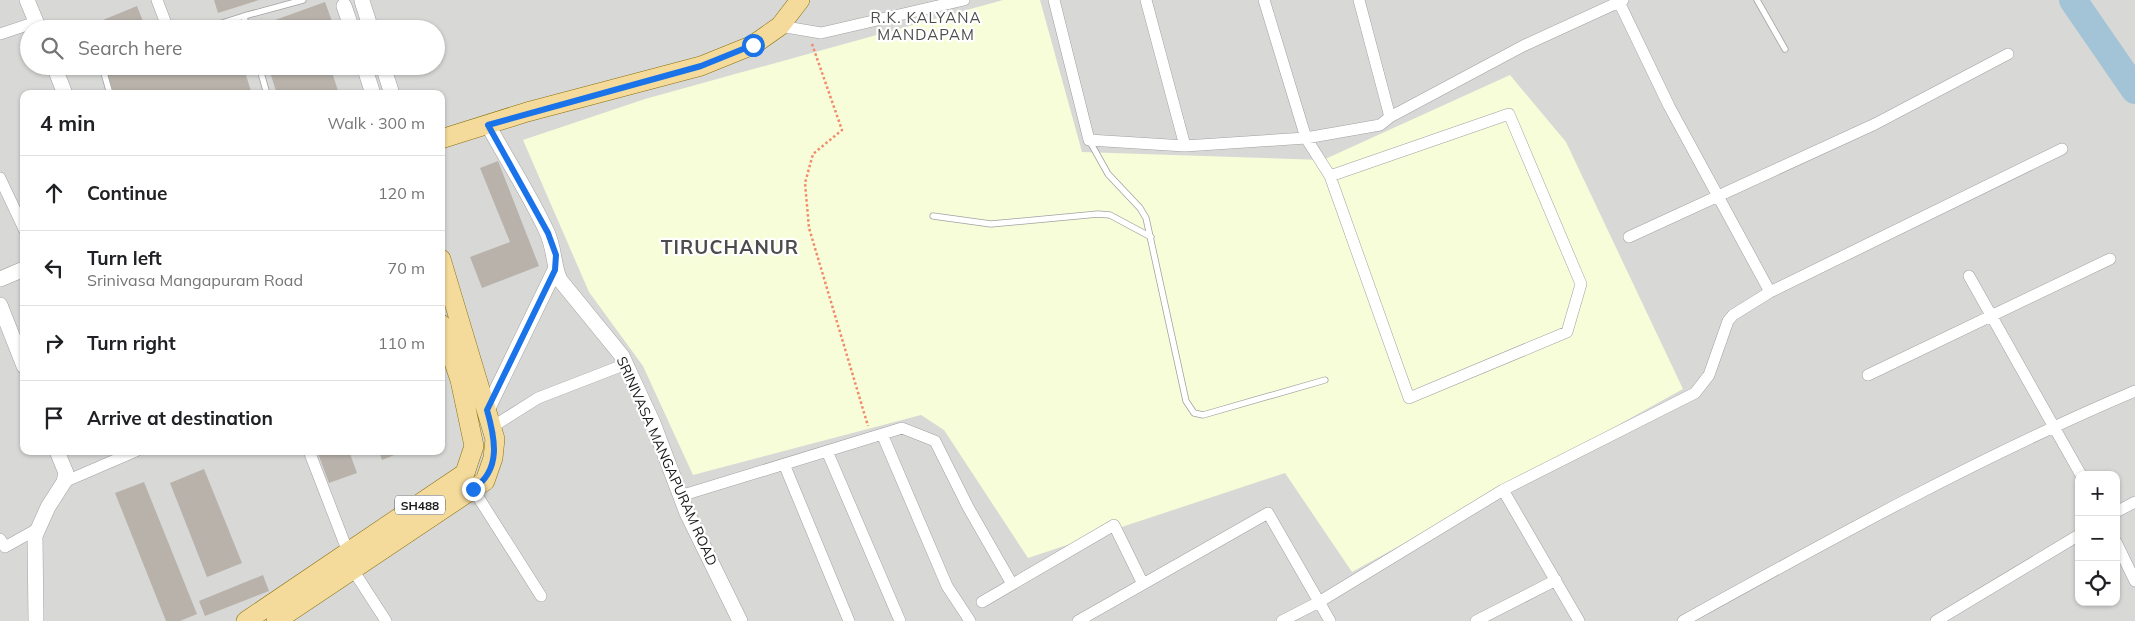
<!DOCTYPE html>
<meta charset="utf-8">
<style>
body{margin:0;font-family:Mulish,sans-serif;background:#f6f6f6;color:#202124}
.controls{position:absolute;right:15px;bottom:15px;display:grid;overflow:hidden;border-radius:10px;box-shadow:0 1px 4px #0004}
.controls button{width:45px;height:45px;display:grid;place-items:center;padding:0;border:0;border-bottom:1px solid #e0e0e0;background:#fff;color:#202124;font:25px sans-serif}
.stop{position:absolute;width:15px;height:15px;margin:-11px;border:4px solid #1a73e8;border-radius:50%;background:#fff}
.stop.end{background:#1a73e8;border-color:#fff;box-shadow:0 1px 5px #0008}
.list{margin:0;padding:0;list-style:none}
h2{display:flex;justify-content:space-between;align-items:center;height:65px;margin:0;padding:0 20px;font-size:21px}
h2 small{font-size:16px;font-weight:400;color:#757577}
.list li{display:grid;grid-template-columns:32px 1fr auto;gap:15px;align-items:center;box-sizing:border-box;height:75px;padding:0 20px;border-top:1px solid #e0e0e0}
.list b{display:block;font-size:19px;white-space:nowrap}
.list p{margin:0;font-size:16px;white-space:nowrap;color:#757577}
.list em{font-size:16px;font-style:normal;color:#757577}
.icon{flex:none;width:28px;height:28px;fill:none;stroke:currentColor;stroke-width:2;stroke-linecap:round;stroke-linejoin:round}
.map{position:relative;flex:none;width:2135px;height:621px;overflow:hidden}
.search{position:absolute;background:#fff;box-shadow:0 1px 4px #0004;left:20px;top:20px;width:425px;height:55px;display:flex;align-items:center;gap:12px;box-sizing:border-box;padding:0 18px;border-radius:28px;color:#757577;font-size:19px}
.panel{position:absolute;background:#fff;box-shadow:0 1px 4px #0004;left:20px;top:90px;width:425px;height:365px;border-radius:10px}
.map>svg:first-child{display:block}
.residential{fill:#d8d8d7;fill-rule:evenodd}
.education{fill:#f7fdd8}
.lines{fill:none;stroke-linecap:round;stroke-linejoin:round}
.river{stroke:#a3c4d7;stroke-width:28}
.building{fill:#b8b2aa}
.service-casing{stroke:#a1a1a1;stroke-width:7}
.minor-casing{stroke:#a1a1a1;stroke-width:12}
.tertiary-casing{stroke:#a1a1a1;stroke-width:16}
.primary-casing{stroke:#886f09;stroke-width:20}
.path{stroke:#f08c6c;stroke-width:2.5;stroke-dasharray:2.5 2.5;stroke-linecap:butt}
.service{stroke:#fff;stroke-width:5.5}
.minor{stroke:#fff;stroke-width:11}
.tertiary{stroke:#fff;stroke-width:15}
.primary{stroke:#f5db9b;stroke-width:19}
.route{stroke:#1a73e8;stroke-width:6}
.labels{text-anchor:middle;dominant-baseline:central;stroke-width:4.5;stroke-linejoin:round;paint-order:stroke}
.shield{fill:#fff;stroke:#5f5f5f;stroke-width:1}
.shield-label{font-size:12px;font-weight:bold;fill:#1a1a1a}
.street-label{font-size:14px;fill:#1a1a1a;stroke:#fff}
.neighbourhood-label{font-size:15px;letter-spacing:1px;fill:#4d4d4d;stroke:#fff}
.district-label{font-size:19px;font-weight:bold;letter-spacing:1px;fill:#4d4d4d;stroke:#fff}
</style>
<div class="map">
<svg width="2135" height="621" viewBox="0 0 2135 621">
<rect width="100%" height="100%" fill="#ece9e0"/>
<path class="residential" d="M0 0H2135V621H0ZM29 29H436V66H29ZM24 94H441V451H24ZM2079 475H2116V602H2079Z"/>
<path class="education" d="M1003 0H1040L1082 152 1323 160 1510 75 1566 142 1683 389 1352 572 1285 473 1028 558 944 430 921 415 693 475 643 366 589 292 523 140 645 99Z"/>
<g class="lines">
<path class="river" d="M2073 0 2135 90"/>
</g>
<path class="building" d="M214 0H259L218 13Z
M325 2 333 24 319 29H265L264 24Z
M137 6 146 29H81Z
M129 66H243L252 94H114L107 73Z
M268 66H330L339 94H277Z
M498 161 539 266 482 288 470 257 510 242 480 168Z
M317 451H349L357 473 329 483Z
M379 451H404L382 460Z
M204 469 242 563 207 577 170 483Z
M144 482 197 614 180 621H166L115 493Z
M263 575 269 591 205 616 199 601Z"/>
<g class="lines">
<g class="service-casing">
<path id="service" d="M1757 0 1785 49
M244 16 303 0
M203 29 244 16 247 29
M102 66 110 94
M259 66 267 94
M1089 140 1108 174 1140 208 1146 218 1186 401 1194 413 1203 415 1325 380
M933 216 991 224 1098 214 1110 215 1151 237"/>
</g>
<g class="minor-casing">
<path id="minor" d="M157 0 168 29
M1054 0 1089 140 1185 146 1306 138 1380 125 1390 117 1523 46 1619 2
M1146 0 1185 146
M1264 0 1306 138 1330 176 1509 114 1581 284 1567 332 1409 398 1330 176
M1359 0 1390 117
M1623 0 1619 2 1669 106 1770 292
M780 26 821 33 964 0
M0 34 36 22
M0 178 24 229
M1629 237 1875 124 2008 54
M1969 276 2081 475
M1868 375 2110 259
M492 427 538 398 626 364
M882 434 947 586 970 621
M309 451 348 552
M827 451 900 621
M784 464 849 621
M64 482 136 451
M473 489 541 596
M1503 490 1579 621
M680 496 902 428 935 441 968 507 1012 584
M2116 512 2135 502
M0 539 5 547 39 528
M2116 542 2135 581
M353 570 386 621
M982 602 1114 525 1143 584
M1078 621 1268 513 1330 621
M1282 621 1319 602 1503 490 1695 393 1709 375 1728 321 1733 315 1770 292 2062 149
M1476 621 1556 580
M1683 621C1831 539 1979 457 2135 391
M1936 621 2079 535"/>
</g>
<g class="tertiary-casing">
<path id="tertiary" d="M27 0 39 29
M362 1 371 29
M344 6 352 29
M54 66 65 94
M364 66 373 94
M383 66 392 94
M488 125C507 160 530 195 547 232 555 250 553 265 560 280L622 356 653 423 687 513 740 621
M0 279 24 269
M0 305 24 366
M487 410 555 270
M36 621 35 536 48 507 64 482 66 473 57 451"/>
</g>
<g class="primary-casing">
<path id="primary" d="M441 139 527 112 701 66 753 45 780 26 800 0
M246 621 465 473 474 446 460 380 441 324
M276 621 485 481 493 458 495 439 441 259"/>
</g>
<path class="path" d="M812 44 842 130 813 154 805 183 809 228 868 426"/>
<use href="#service" class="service"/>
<use href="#minor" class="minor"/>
<use href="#tertiary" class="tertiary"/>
<use href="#primary" class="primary"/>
</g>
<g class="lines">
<path class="route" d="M473 489C502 470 495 438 487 410L555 270 556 255 548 233 488 125 701 66 753 45"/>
</g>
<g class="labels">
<rect class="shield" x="395" y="495.5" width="50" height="19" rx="4"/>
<g class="shield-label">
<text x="420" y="505">SH488</text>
</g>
<g class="street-label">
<text transform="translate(667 461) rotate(66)">SRINIVASA MANGAPURAM ROAD</text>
</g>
<g class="neighbourhood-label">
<text x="926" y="17">R.K. KALYANA<tspan x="926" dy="17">MANDAPAM</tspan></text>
</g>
<g class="district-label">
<text x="730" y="247">TIRUCHANUR</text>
</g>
</g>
</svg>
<div class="controls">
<button>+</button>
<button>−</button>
<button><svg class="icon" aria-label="locate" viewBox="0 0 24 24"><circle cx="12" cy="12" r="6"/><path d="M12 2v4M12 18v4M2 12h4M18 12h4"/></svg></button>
</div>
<div class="stop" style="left:753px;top:45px"></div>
<div class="stop end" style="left:473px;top:489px"></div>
<div class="search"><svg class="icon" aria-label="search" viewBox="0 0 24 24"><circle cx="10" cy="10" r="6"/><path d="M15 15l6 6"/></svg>Search here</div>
<section class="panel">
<h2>4 min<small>Walk · 300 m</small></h2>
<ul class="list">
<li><svg class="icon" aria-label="ahead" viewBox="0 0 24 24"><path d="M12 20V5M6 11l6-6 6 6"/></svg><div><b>Continue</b></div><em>120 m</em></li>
<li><svg class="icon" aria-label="left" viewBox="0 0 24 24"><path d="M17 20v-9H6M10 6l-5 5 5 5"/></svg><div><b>Turn left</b><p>Srinivasa Mangapuram Road</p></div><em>70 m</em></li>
<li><svg class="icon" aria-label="right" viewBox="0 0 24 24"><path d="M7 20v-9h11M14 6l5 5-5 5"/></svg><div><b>Turn right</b></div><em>110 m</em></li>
<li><svg class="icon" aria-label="arrive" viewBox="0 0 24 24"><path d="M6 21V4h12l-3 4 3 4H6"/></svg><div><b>Arrive at destination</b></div></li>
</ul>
</section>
</div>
